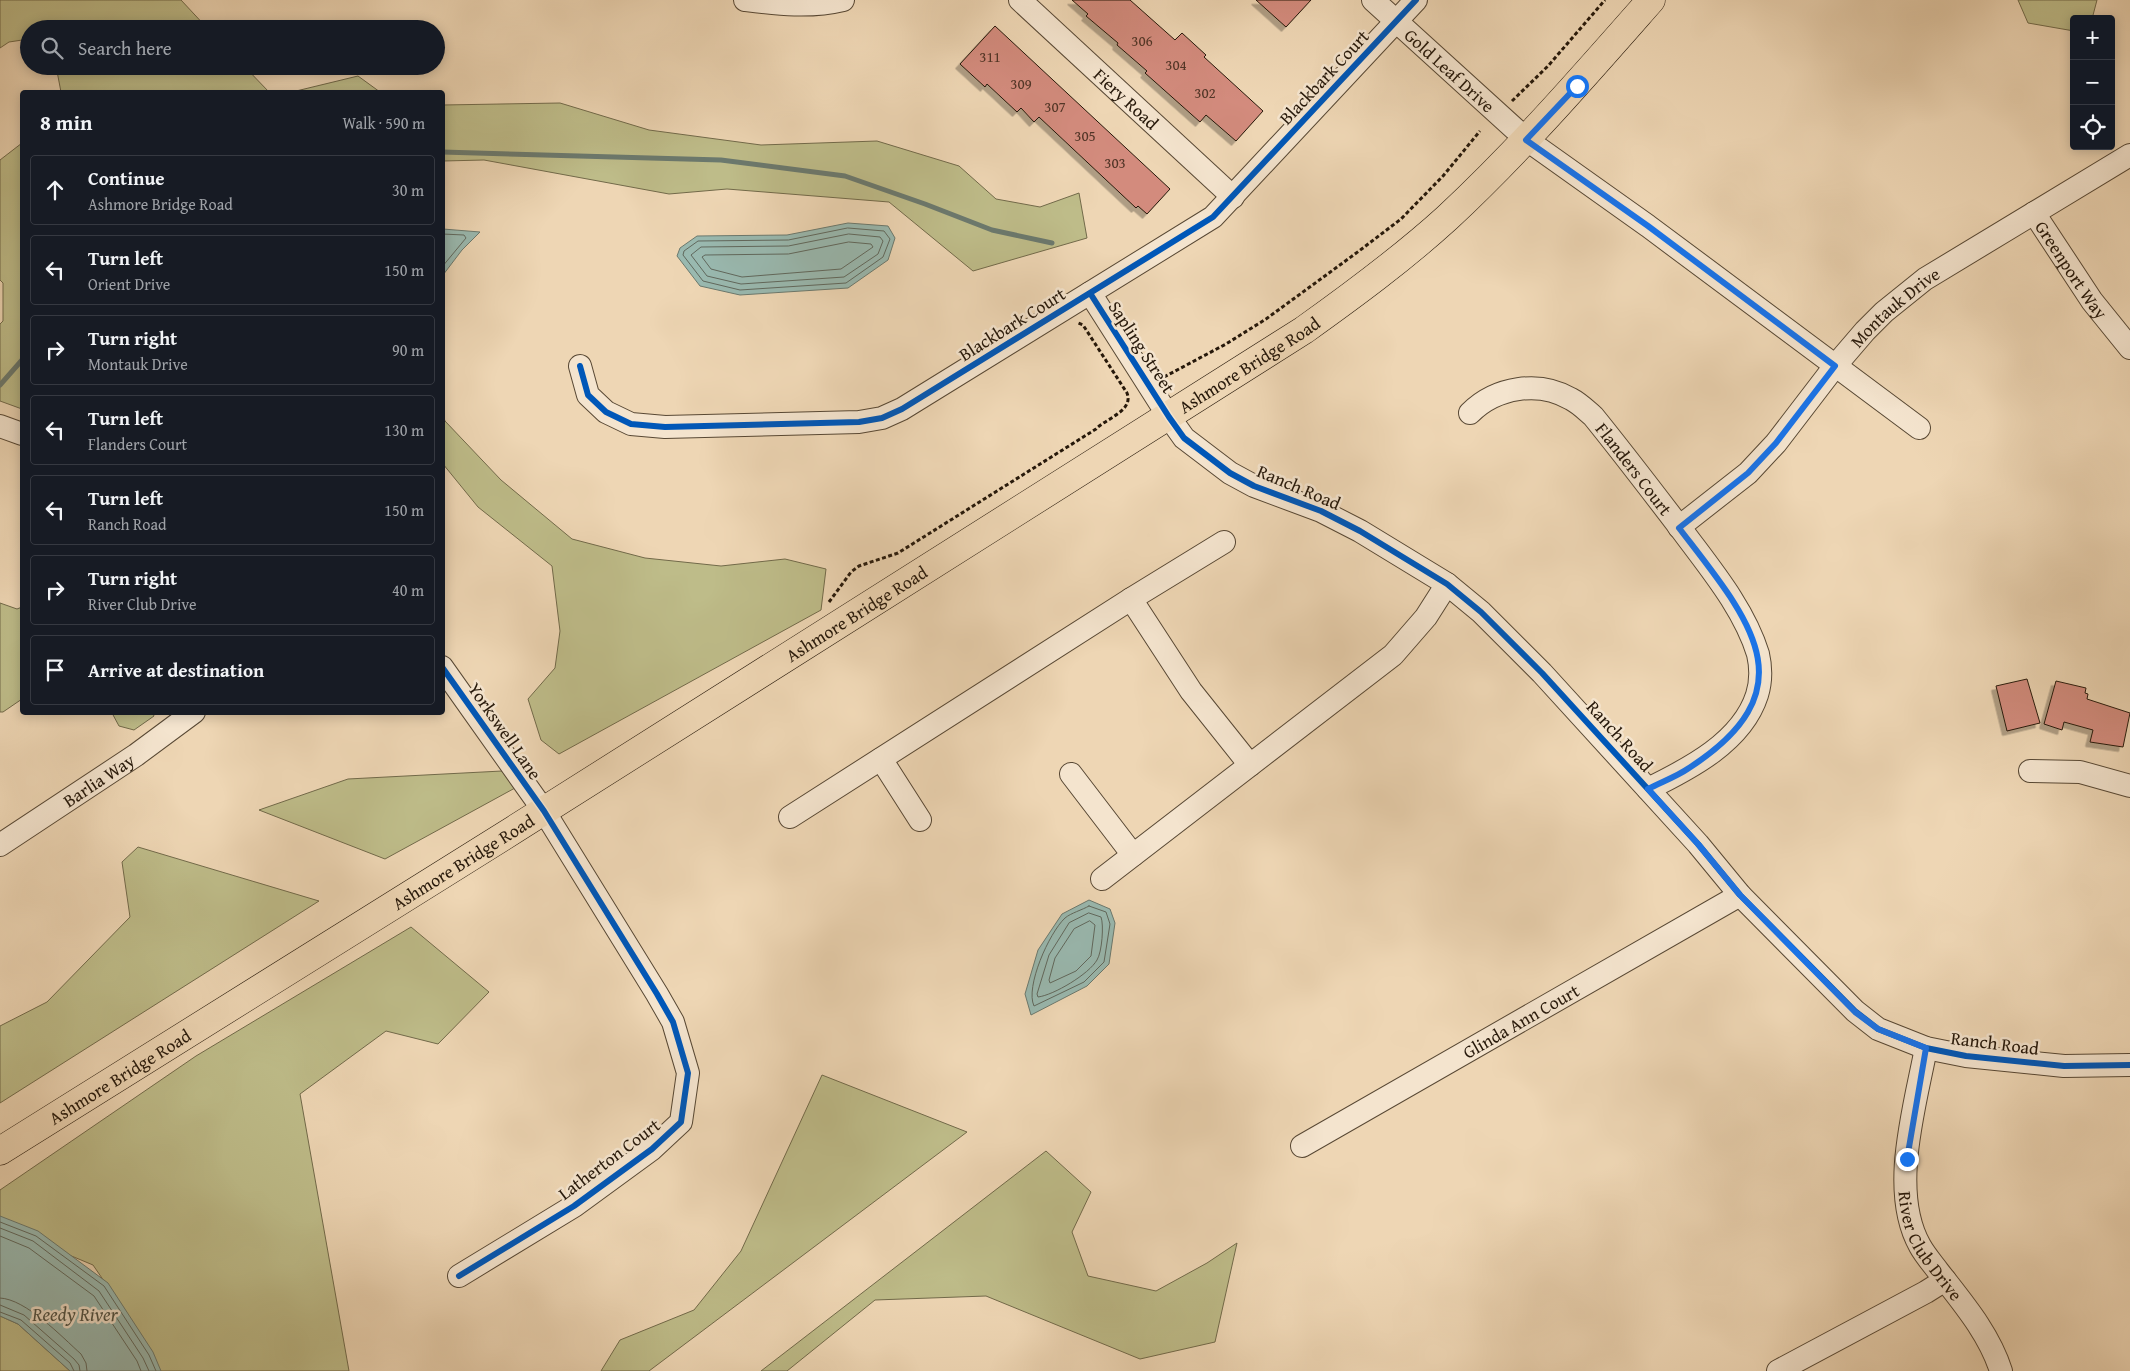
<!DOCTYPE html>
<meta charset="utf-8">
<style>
body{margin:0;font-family:"Gentium Book Plus",serif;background:#242831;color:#f1f3f6}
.controls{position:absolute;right:15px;top:15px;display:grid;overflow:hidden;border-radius:5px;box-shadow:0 2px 12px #0003}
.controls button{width:45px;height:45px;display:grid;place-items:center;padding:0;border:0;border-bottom:1px solid #363941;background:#171b24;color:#f1f3f6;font:25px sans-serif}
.stop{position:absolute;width:15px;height:15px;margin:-11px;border:4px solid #1a73e8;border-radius:50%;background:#fff}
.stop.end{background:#1a73e8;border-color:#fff;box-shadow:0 1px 5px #0008}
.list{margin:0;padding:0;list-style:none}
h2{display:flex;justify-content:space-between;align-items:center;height:65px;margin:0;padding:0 20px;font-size:21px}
h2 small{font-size:16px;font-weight:400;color:#9ea1a6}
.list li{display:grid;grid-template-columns:32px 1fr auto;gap:15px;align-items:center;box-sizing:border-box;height:70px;margin:0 10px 10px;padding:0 10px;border:1px solid #363941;border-radius:5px}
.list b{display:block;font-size:19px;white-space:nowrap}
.list p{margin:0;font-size:16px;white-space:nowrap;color:#9ea1a6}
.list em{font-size:16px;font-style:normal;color:#9ea1a6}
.icon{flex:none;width:28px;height:28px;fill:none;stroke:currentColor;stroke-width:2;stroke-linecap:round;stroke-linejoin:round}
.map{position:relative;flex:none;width:2130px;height:1371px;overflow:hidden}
.search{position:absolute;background:#171b24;box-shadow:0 2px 12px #0003;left:20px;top:20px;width:425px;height:55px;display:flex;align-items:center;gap:12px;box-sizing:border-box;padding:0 18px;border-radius:28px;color:#9ea1a6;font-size:19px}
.panel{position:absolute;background:#171b24;box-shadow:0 2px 12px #0003;left:20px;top:90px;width:425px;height:625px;border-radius:5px}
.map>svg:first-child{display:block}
.green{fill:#bebc89;stroke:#726a4a}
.water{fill:#99b9b0;stroke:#6b796e}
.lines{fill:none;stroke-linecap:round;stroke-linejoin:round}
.shore{stroke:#60685d;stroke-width:1}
.stream{stroke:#6b796e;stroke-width:5}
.building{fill:#d38b7d;stroke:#26180a;filter:url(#shadow)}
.minor-casing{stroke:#584834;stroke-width:24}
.major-casing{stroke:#26180a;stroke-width:29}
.path{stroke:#26180a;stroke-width:3;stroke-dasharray:4 2.5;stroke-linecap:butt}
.minor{stroke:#f4e4ce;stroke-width:22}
.major{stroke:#eed6b4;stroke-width:28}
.cycleway-casing{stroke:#f4e4ce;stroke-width:9}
.cycleway{stroke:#0057b8;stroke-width:6}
.route{stroke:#1a73e8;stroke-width:6}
.labels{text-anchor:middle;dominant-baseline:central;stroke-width:5;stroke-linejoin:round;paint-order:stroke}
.number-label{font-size:15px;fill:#513527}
.street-label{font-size:18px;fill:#26180a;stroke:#f4e4ce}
.water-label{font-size:19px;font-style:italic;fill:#4e5044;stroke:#f4e4ce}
</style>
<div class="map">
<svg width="2130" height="1371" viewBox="0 0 2130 1371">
<defs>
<filter id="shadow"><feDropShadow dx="-4.5" dy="4.5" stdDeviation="0" flood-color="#0004"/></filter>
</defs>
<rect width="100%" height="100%" fill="#eed6b4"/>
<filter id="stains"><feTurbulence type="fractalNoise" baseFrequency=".004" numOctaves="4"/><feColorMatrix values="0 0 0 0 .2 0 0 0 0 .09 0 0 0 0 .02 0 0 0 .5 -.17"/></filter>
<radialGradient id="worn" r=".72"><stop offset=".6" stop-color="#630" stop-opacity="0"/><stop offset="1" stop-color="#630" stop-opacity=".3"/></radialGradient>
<path class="green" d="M0 0H181L208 29H29V39L9 42 0 48Z
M2018 0H2097L2092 19H2074V31L2028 23Z
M56 66H244L269 92H61Z
M358 76 380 92H292Z
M560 103 649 130 761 145 877 141 959 166 996 199 1040 207 1079 193 1087 238 973 271 889 202 727 189 669 194 484 160 443 161V105Z
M22 143V409L0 401V324L3 321V283L0 280V160Z
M442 411 445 421 501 480 572 539 645 558 721 566 785 559 826 569 821 610 559 754 541 740 528 699 555 668 560 631 552 566 478 507 443 464Z
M0 603 17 609 22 607V699L3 712H0Z
M112 713H153L154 716 134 730 119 726Z
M502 771 515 788 385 859 259 810 348 779Z
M138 847 319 901 0 1103V1026L47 1002 130 917 122 862Z
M411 927 489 992 438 1044 386 1031 300 1094 349 1371H155L141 1335 93 1265 38 1242 0 1233V1190L196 1056Z
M822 1075 967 1132 649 1371H601L620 1340 694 1310 741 1251Z
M1046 1151 1091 1192 1072 1232 1088 1276 1156 1291 1207 1263 1237 1243 1215 1342 1140 1359 986 1296 875 1300 787 1371H761Z
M0 1316 18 1324 70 1371H0Z"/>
<path class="water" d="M848 223 888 226 895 238 888 260 848 288 740 295 700 286 677 256 680 248 697 236 787 235Z
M443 229 480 232 462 250 443 275Z
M1089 900 1110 909 1115 923 1109 964 1087 986 1031 1015 1025 994 1038 950 1062 914Z
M0 1216 38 1231 108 1283 153 1352 161 1371H70L18 1324 0 1316Z"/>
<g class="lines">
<path class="shore" d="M848 228 884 231 890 239 883 257 846 283 740 290 703 281 683 255 684 251 698 241 788 240Z
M442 234 464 235 466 238 442 267
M849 234 880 237 883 241 878 254 844 277 741 284 707 276 691 255 701 247 788 246Z
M849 242 871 244 873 247 841 269 742 277 711 269 702 257 705 255 788 254Z
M1089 906 1106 912 1110 924 1104 962 1084 982 1034 1006C1025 987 1049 933 1065 918 1071 913 1082 910 1089 906Z
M1089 913 1101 917C1104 925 1102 952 1097 960 1089 974 1054 995 1038 997L1037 994 1049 955 1069 923Z
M1090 921 1095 925 1091 956 1076 971 1050 983 1049 980 1055 958 1074 929Z
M0 1222 36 1236 104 1286 149 1355 156 1371
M0 1228 33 1241 99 1291 143 1358 149 1371
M0 1236 29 1248 94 1296 137 1361 141 1371
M0 1298C26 1299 62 1337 81 1354L86 1363 87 1371
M0 1305 24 1315 74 1359 79 1365 80 1371
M0 1312 21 1320 70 1363 74 1371"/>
<path class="stream" d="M442 152 721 160 845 176 925 204 992 230 1052 243
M0 385 22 360"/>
</g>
<path class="building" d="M1072 0H1130L1175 40 1182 33 1206 55 1204 57 1263 111 1236 141 1206 115 1200 122 1145 73 1147 71 1117 45 1118 43 1086 16 1088 14Z
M1256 0H1311L1286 27Z
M995 26 1170 189 1147 214 1138 206 1136 208 1039 117 1034 122 1021 108 1017 112 987 84 985 87 960 64Z
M2027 679 2040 723 2007 731 1996 686Z
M2056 681 2086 688 2085 693 2088 694 2087 699 2130 713 2123 747 2090 742 2093 730 2064 722 2062 730 2044 724Z"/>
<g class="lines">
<g class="minor-casing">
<g id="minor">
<path d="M745 0C778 4 810 8 843 0"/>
<path id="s1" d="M1020 0 1233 197"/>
<path id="s2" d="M1373 0 1527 140 1648 226 1919 428"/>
<path id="s3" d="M2034 213 2092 301 2130 348"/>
<path d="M1090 293 1169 417 1184 438 1230 473 1254 486 1321 511 1360 531 1447 584 1481 612 1542 673 1698 844 1740 895 1855 1011 1878 1029 1926 1048 1966 1056 2064 1066 2130 1065"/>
<path d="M580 366 588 395 606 412 631 424 665 427 859 422 882 418 902 409 1213 217 1416 0"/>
<path id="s4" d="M1470 413C1496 387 1539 380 1571 399 1579 403 1586 410 1593 416 1623 453 1652 491 1681 529 1709 567 1744 608 1758 654 1761 667 1761 682 1757 695 1742 742 1689 769 1648 789"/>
<path d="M0 426 22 434"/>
<path id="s5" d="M1679 527 1748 473 1776 443 1835 366 1865 331 1884 312 1925 279 2130 155"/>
<path d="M1131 599 1191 691 1250 765"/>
<path d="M442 667 544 811 657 994 673 1022 688 1073 681 1122 652 1149 574 1206 459 1276"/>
<path d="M881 759 920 820"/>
<path d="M2030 771 2080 772 2130 786"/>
<path d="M1071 774 1133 855"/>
<path d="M790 817 1131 599 1224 542"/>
<path id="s6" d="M0 845 136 755 194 712"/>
<path d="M1102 879 1393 655 1426 617 1447 584"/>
<path id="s7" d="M1926 1048C1915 1107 1889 1191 1920 1246 1925 1255 1932 1263 1938 1271 1962 1302 1989 1333 2001 1371"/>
<path id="s8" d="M1302 1146 1740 895"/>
<path d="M1778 1371 1926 1292 1945 1280"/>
</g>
</g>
<g class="major-casing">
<g id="major">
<path id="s9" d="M0 1151 515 829 1304 330C1353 295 1402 259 1447 218 1520 150 1585 75 1651 0"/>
</g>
</g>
<path class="path" d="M1512 101 1548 66 1605 0
M1164 377 1226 344 1266 319 1359 251 1401 219 1443 176 1480 131
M829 602 851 572 859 566 898 553 1096 429C1105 419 1134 411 1127 393L1083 325 1078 323"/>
<use href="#minor" class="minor"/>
<use href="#major" class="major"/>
<g class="cycleway-casing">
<path id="cycleway" d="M1090 293 1169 417 1184 438 1230 473 1254 486 1321 511 1360 531 1447 584 1481 612 1542 673 1698 844 1740 895 1855 1011 1878 1029 1926 1048 1966 1056 2064 1066 2130 1065
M580 366 588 395 606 412 631 424 665 427 859 422 882 418 902 409 1213 217 1416 0
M442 667 544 811 657 994 673 1022 688 1073 681 1122 652 1149 574 1206 459 1276"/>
</g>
<use href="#cycleway" class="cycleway"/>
</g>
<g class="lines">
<path class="route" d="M1577 86 1526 140 1648 226 1835 366 1776 443 1748 473 1679 528C1748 618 1813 688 1689 768 1676 777 1661 782 1648 789L1698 844 1740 895 1855 1012 1878 1029 1926 1048 1907 1159"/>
</g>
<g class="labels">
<g class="number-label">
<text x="1142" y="40">306</text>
<text x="990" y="56">311</text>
<text x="1176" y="64">304</text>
<text x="1021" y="83">309</text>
<text x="1205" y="92">302</text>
<text x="1055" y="106">307</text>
<text x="1085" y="135">305</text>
<text x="1115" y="162">303</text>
</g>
<g class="street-label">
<text stroke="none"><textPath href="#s2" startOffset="104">Gold Leaf Drive</textPath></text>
<text transform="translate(1324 77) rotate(-47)">Blackbark Court</text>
<text stroke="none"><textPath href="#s1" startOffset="145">Fiery Road</textPath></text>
<text stroke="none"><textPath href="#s3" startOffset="68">Greenport Way</textPath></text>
<text stroke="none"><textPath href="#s5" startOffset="310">Montauk Drive</textPath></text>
<text transform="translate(1012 324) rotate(-32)">Blackbark Court</text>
<text transform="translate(1142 347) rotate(57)">Sapling Street</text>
<text stroke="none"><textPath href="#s9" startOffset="1476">Ashmore Bridge Road</textPath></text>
<text stroke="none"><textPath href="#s4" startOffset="204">Flanders Court</textPath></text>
<text transform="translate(1299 487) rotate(23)">Ranch Road</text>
<text stroke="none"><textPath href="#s9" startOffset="1011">Ashmore Bridge Road</textPath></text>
<text transform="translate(505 731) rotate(55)">Yorkswell Lane</text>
<text transform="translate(1620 736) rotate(48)">Ranch Road</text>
<text stroke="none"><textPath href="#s6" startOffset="118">Barlia Way</textPath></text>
<text stroke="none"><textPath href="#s9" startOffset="546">Ashmore Bridge Road</textPath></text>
<text stroke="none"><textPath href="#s8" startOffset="252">Glinda Ann Court</textPath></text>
<text transform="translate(1995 1043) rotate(7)">Ranch Road</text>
<text stroke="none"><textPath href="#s9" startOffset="141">Ashmore Bridge Road</textPath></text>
<text transform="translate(609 1159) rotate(-37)">Latherton Court</text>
<text stroke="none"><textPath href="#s7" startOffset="206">River Club Drive</textPath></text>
</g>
<g class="water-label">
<text x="75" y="1314">Reedy River</text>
</g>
</g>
<rect width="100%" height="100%" filter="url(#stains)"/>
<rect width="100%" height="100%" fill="url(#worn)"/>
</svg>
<div class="controls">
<button>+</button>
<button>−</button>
<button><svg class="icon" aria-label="locate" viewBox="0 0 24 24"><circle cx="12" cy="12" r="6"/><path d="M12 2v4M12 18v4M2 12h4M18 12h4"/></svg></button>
</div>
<div class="stop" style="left:1577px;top:86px"></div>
<div class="stop end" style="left:1907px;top:1159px"></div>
<div class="search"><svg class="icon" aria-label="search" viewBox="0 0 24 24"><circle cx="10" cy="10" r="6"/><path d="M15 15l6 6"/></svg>Search here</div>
<section class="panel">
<h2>8 min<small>Walk · 590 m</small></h2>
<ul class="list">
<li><svg class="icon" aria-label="ahead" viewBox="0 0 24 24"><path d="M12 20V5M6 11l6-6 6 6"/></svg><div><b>Continue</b><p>Ashmore Bridge Road</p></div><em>30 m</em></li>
<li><svg class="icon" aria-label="left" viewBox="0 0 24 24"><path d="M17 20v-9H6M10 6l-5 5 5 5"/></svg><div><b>Turn left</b><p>Orient Drive</p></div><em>150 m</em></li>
<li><svg class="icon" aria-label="right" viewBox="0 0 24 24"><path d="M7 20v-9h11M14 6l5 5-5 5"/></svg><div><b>Turn right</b><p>Montauk Drive</p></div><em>90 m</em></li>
<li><svg class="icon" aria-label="left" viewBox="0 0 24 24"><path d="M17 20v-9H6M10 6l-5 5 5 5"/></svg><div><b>Turn left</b><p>Flanders Court</p></div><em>130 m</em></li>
<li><svg class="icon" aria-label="left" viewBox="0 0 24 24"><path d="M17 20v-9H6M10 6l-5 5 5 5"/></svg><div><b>Turn left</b><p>Ranch Road</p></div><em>150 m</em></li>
<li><svg class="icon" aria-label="right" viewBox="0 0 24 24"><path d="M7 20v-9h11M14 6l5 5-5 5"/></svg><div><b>Turn right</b><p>River Club Drive</p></div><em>40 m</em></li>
<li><svg class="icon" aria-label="arrive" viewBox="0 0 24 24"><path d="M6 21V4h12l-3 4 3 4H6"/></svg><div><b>Arrive at destination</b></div></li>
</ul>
</section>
</div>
